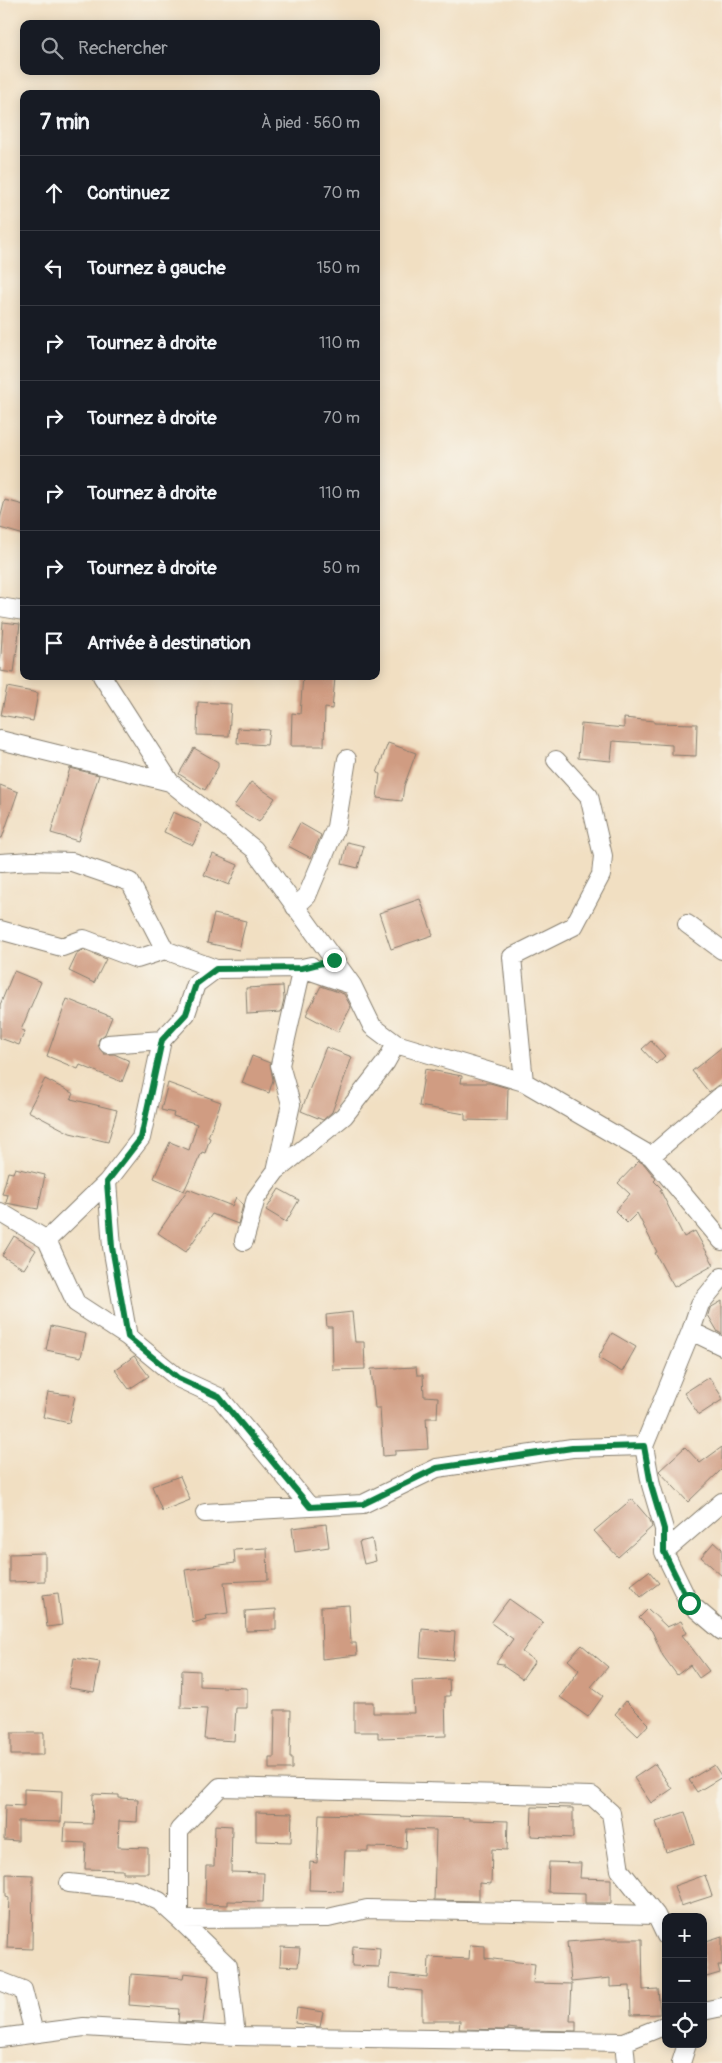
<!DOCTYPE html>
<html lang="fr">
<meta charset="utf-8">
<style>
body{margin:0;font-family:Pangolin,sans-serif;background:#20242c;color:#f1f3f6}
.controls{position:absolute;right:15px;bottom:15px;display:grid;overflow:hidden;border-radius:10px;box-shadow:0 2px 12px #0003}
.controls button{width:45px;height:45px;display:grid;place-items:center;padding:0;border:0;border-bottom:1px solid #363941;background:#171b24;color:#f1f3f6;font:25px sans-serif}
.stop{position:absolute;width:15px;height:15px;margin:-11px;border:4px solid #0b8043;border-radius:50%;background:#fff}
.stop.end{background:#0b8043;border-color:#fff;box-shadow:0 1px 5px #0008}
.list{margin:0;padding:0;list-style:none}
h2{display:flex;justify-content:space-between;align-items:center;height:65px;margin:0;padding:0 20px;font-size:21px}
h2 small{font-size:16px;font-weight:400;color:#9ea1a6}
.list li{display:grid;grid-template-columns:32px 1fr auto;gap:15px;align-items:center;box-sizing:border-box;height:75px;padding:0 20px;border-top:1px solid #363941}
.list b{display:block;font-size:19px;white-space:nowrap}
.list em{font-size:16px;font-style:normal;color:#9ea1a6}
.icon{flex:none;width:28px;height:28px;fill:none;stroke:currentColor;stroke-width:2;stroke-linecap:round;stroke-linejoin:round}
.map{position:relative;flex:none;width:722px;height:2063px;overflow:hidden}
.search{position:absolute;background:#171b24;box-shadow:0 2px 12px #0003;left:20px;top:20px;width:360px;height:55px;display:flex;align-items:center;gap:12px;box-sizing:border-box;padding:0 18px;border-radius:10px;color:#9ea1a6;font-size:19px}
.panel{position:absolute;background:#171b24;box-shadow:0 2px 12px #0003;left:20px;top:90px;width:360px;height:590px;border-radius:10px}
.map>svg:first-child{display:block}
.building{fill:#d09c82}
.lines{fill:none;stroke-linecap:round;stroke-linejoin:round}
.minor-casing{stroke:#867e6f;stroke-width:20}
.minor{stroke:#fff;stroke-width:18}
.route{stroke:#0b8043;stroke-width:6}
</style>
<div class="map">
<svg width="722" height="2063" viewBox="0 0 722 2063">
<rect width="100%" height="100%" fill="#f7f3e8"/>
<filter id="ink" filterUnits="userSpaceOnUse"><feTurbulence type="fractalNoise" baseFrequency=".02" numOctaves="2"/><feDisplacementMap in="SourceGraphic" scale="10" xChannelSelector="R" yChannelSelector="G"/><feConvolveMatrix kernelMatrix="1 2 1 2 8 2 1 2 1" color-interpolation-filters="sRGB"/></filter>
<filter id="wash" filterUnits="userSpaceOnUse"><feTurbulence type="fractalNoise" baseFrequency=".0096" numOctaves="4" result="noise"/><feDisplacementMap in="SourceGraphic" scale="20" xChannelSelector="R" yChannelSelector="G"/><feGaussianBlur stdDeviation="1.12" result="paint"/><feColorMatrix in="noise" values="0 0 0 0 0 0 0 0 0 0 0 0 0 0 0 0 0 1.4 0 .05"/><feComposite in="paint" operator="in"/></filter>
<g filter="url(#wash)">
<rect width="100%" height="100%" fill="#f1dfc2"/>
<g id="blocks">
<path class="building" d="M5 500 24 505V535L0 528V519Z
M3 622 20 624 14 673 0 671Z
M303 676 335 678 332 709 325 708 324 746H291L292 713 300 714Z
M7 687 38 693 33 721 1 715Z
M198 702 231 704 229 736 197 735Z
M624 718 654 721V723L697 724 696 756 672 755V745L613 741 611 761 578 758 581 724 624 728Z
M238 728 269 730 267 745 237 743Z
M388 743 416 753 404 786 402 801 377 798 380 774 377 773Z
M194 748 218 762V767L205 790 179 774Z
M70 768 99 775 78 841 51 833Z
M251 782 275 798 259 822 234 806Z
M0 785 18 792 2 838H0Z
M173 812 202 825 193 845 164 832Z
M300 823 321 835 311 858 288 846Z
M347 842 364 846 358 868 342 864Z
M213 854 238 865 229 885 204 875Z
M420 899 433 935 391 949 379 913Z
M214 914 246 921 239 950 207 943Z
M84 950 106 959 94 983 69 971 78 952Z
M14 971 41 982 21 1030 25 1031 19 1045 0 1038V1005Z
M283 986 284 999 281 1012 247 1014 246 988Z
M321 986 344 994 351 1007 338 1032 306 1015Z
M67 999 112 1017 105 1034 99 1039 98 1045 104 1054H114L130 1061 122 1082 80 1065 78 1069 47 1056Z
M651 1041 665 1056 656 1064 642 1049Z
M326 1047 352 1057 332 1112 323 1120 301 1111Z
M722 1047V1082L709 1092 692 1071Z
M252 1056 270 1063 273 1080 269 1093 242 1083Z
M425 1069 462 1076 461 1083H490L508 1088 507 1121 465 1120V1114L419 1106Z
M45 1079 74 1094 71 1099 117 1110 108 1142 70 1133 28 1111Z
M168 1083 221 1102 208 1137 210 1138 205 1153 202 1152 184 1191 154 1178 170 1142 189 1150 197 1124 173 1116 174 1113 161 1110Z
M639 1161 644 1164 656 1179 654 1181 662 1189 660 1190 684 1237 695 1231 714 1265 674 1287 655 1253 657 1252 637 1213 627 1223 615 1211 630 1194 618 1183Z
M15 1168 45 1175 38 1209 6 1203 8 1195 2 1194 8 1172 13 1173Z
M188 1189 232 1206 236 1197 243 1205 238 1224 212 1214 186 1252 158 1233Z
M279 1189 299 1200 286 1222 266 1210Z
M14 1236 36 1250 24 1269 2 1256Z
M722 1301V1334L718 1332 708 1315 710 1308Z
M352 1312 355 1342H364L365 1369 333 1370 332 1327H327L326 1315Z
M51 1326 86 1334 81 1357 46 1350Z
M612 1333 636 1347 622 1372 598 1358Z
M134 1356 149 1376 129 1389 115 1370Z
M416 1367 417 1375H423L424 1396 438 1397 437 1418H426L428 1449 395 1451V1455L383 1456 380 1408H375L371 1369Z
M709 1377 722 1397V1400L699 1415 684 1393Z
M48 1392 75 1396 69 1423 43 1417Z
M685 1447 700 1463 722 1447V1469L688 1502 659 1471Z
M180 1476 190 1500 162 1511 152 1486Z
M632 1499 650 1520 652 1527 618 1557 594 1531Z
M326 1524 329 1547 295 1552 292 1528Z
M372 1539 376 1561 364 1564 359 1542Z
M714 1542 722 1549V1576L701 1557Z
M267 1548 268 1580 224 1582 228 1613 205 1616 206 1619 193 1623 185 1570 235 1563 234 1550Z
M45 1553V1581L9 1582V1554Z
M649 1571 659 1583 641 1597 631 1585Z
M58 1593 62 1625 47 1627 43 1595Z
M509 1599 543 1623 522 1652 535 1661 522 1679 503 1666V1664L496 1663 513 1639 491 1623Z
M349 1605 351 1643H356L357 1655 322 1659 321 1607Z
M276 1609V1630L246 1631 245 1611Z
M648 1609 667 1627 681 1621 687 1633 682 1635 709 1671 699 1678 690 1665 677 1675 663 1656 652 1631 639 1618Z
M422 1629 455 1632 453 1660 420 1657Z
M582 1645 608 1667 591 1687 603 1696 588 1717 560 1697 579 1670 568 1660Z
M74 1658 100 1662 94 1692 69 1688Z
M182 1670 200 1671V1686L247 1688V1708H236L234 1741 204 1739 207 1709 181 1708Z
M449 1679 450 1696H445L446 1736 378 1738V1732H354V1702H373V1713H414L412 1681Z
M626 1701 649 1724 638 1736 615 1714Z
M275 1710H291L290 1757H292V1769H269V1758H274Z
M11 1733H44V1755H11Z
M655 1764 672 1789 651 1803 634 1778Z
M714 1765 722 1777 697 1792 689 1780Z
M24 1789 62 1791 61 1822 18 1821V1841L4 1840 5 1805 24 1806Z
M93 1794 119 1795V1798L138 1799 137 1822 119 1821 118 1847 148 1848V1873H123V1870L85 1869 86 1843 64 1842 65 1823 92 1824Z
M532 1807 573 1808V1838L531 1836Z
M256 1812 292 1813 291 1842 256 1841Z
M685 1812 695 1843 666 1852 656 1822Z
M319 1814 469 1818V1820L508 1821 507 1850 492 1849 491 1884 479 1883V1901L434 1900 436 1830 407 1829 406 1848 368 1847V1851H345L343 1891 309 1890 310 1862 317 1863Z
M215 1825 232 1826 231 1872 264 1873 263 1902 228 1901V1905L205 1904 206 1866H214Z
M549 1862 581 1863 580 1878 611 1879V1903H585V1893L548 1892Z
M6 1874 33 1875 32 1949 7 1948 9 1897 6 1896Z
M705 1875 712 1896 681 1906 674 1886Z
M722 1936V1965H718L720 1973 703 1978V1942Z
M607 1939H642L643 1990 658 1989 660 2014 631 2015 630 1986 610 1987V1978L571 1982 567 1942Z
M470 1945 485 1946V1958L535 1964 533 1983 572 1984 570 2021H576V2031L524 2030 508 2028V2030L459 2029 460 2021H422V1991L390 1988 391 1974 428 1978 429 1957 469 1959Z
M353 1946 380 1948 379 1967 352 1966Z
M281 1947 300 1948 298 1967 280 1966Z
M184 1973 209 1976 203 2023 178 2022 179 2009 129 2005 131 1974 183 1978Z
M297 2008 323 2012 320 2027 295 2023Z"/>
</g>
</g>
<g filter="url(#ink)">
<use href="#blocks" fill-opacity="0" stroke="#867e6f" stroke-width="1"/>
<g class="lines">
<g class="minor-casing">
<path id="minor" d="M0 607 24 611
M102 676 170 782
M0 740 170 782 254 849 352 985 372 1026 396 1044 524 1082 651 1156 722 1241
M0 863 32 861 72 862 130 882 165 950 216 969 302 968 352 985
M295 907 307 896 336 827 347 759
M687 924 722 950
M0 930 62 947 84 939 137 959 165 950
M108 1044 162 1040
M524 1082 512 957 574 926 601 875 603 856 589 796 556 760
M651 1156 722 1095
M276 1171 344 1116 386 1062 396 1044
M0 1212 47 1240 76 1303 128 1337 178 1378 219 1397 310 1507
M47 1240 107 1182
M244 1241 256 1198 276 1171 291 1104 280 1065 302 968 311 966
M722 1277 700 1304 691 1331 644 1446 651 1485 664 1529V1552L689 1603 722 1631
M691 1331 722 1346
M128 1337 112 1247 107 1182 141 1138 162 1040 186 1014 196 984 216 969
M205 1513 363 1504 437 1468 572 1448 644 1446
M664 1552 722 1502
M69 1883 134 1890 159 1901 179 1919
M179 1919V1830L220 1787 592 1796 611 1813 620 1870 656 1915
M0 1981 23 1990 34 2033
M703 2011 722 2007
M236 2036 228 1966 179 1919 328 1918 367 1909 656 1915 666 1936
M0 2038 84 2027 236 2036 624 2042 666 2025
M624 2042 626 2063
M681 2063 687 2044"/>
</g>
<use href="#minor" class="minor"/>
</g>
</g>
<g class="lines" filter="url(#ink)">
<path class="route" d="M334 960 302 968 216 969 196 984 186 1014 162 1040 141 1138 107 1182 112 1247 128 1337 178 1378 219 1397 310 1507 363 1504 437 1468 572 1448 644 1446 651 1485 664 1529V1552L689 1603"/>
</g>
</svg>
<div class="controls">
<button>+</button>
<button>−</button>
<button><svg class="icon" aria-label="locate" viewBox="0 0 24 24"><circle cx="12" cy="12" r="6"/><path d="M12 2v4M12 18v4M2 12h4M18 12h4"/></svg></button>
</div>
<div class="stop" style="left:689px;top:1603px"></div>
<div class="stop end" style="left:334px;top:960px"></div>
<div class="search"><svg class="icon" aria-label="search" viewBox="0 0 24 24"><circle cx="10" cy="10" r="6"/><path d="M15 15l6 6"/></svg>Rechercher</div>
<section class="panel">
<h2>7 min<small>À pied · 560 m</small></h2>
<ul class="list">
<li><svg class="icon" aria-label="ahead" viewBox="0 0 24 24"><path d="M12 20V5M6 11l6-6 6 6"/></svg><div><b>Continuez</b></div><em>70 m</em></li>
<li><svg class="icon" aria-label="left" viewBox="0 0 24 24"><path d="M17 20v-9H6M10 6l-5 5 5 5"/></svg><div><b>Tournez à gauche</b></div><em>150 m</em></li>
<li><svg class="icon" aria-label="right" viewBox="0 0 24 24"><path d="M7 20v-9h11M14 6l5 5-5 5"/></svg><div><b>Tournez à droite</b></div><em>110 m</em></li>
<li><svg class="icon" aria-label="right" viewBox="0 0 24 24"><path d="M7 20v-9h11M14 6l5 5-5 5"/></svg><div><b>Tournez à droite</b></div><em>70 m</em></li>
<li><svg class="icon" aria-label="right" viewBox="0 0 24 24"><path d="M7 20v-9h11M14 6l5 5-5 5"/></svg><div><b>Tournez à droite</b></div><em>110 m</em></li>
<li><svg class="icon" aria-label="right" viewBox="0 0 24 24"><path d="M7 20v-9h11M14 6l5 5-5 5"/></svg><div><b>Tournez à droite</b></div><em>50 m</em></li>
<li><svg class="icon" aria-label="arrive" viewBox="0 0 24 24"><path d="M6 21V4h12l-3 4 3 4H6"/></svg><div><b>Arrivée à destination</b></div></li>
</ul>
</section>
</div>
